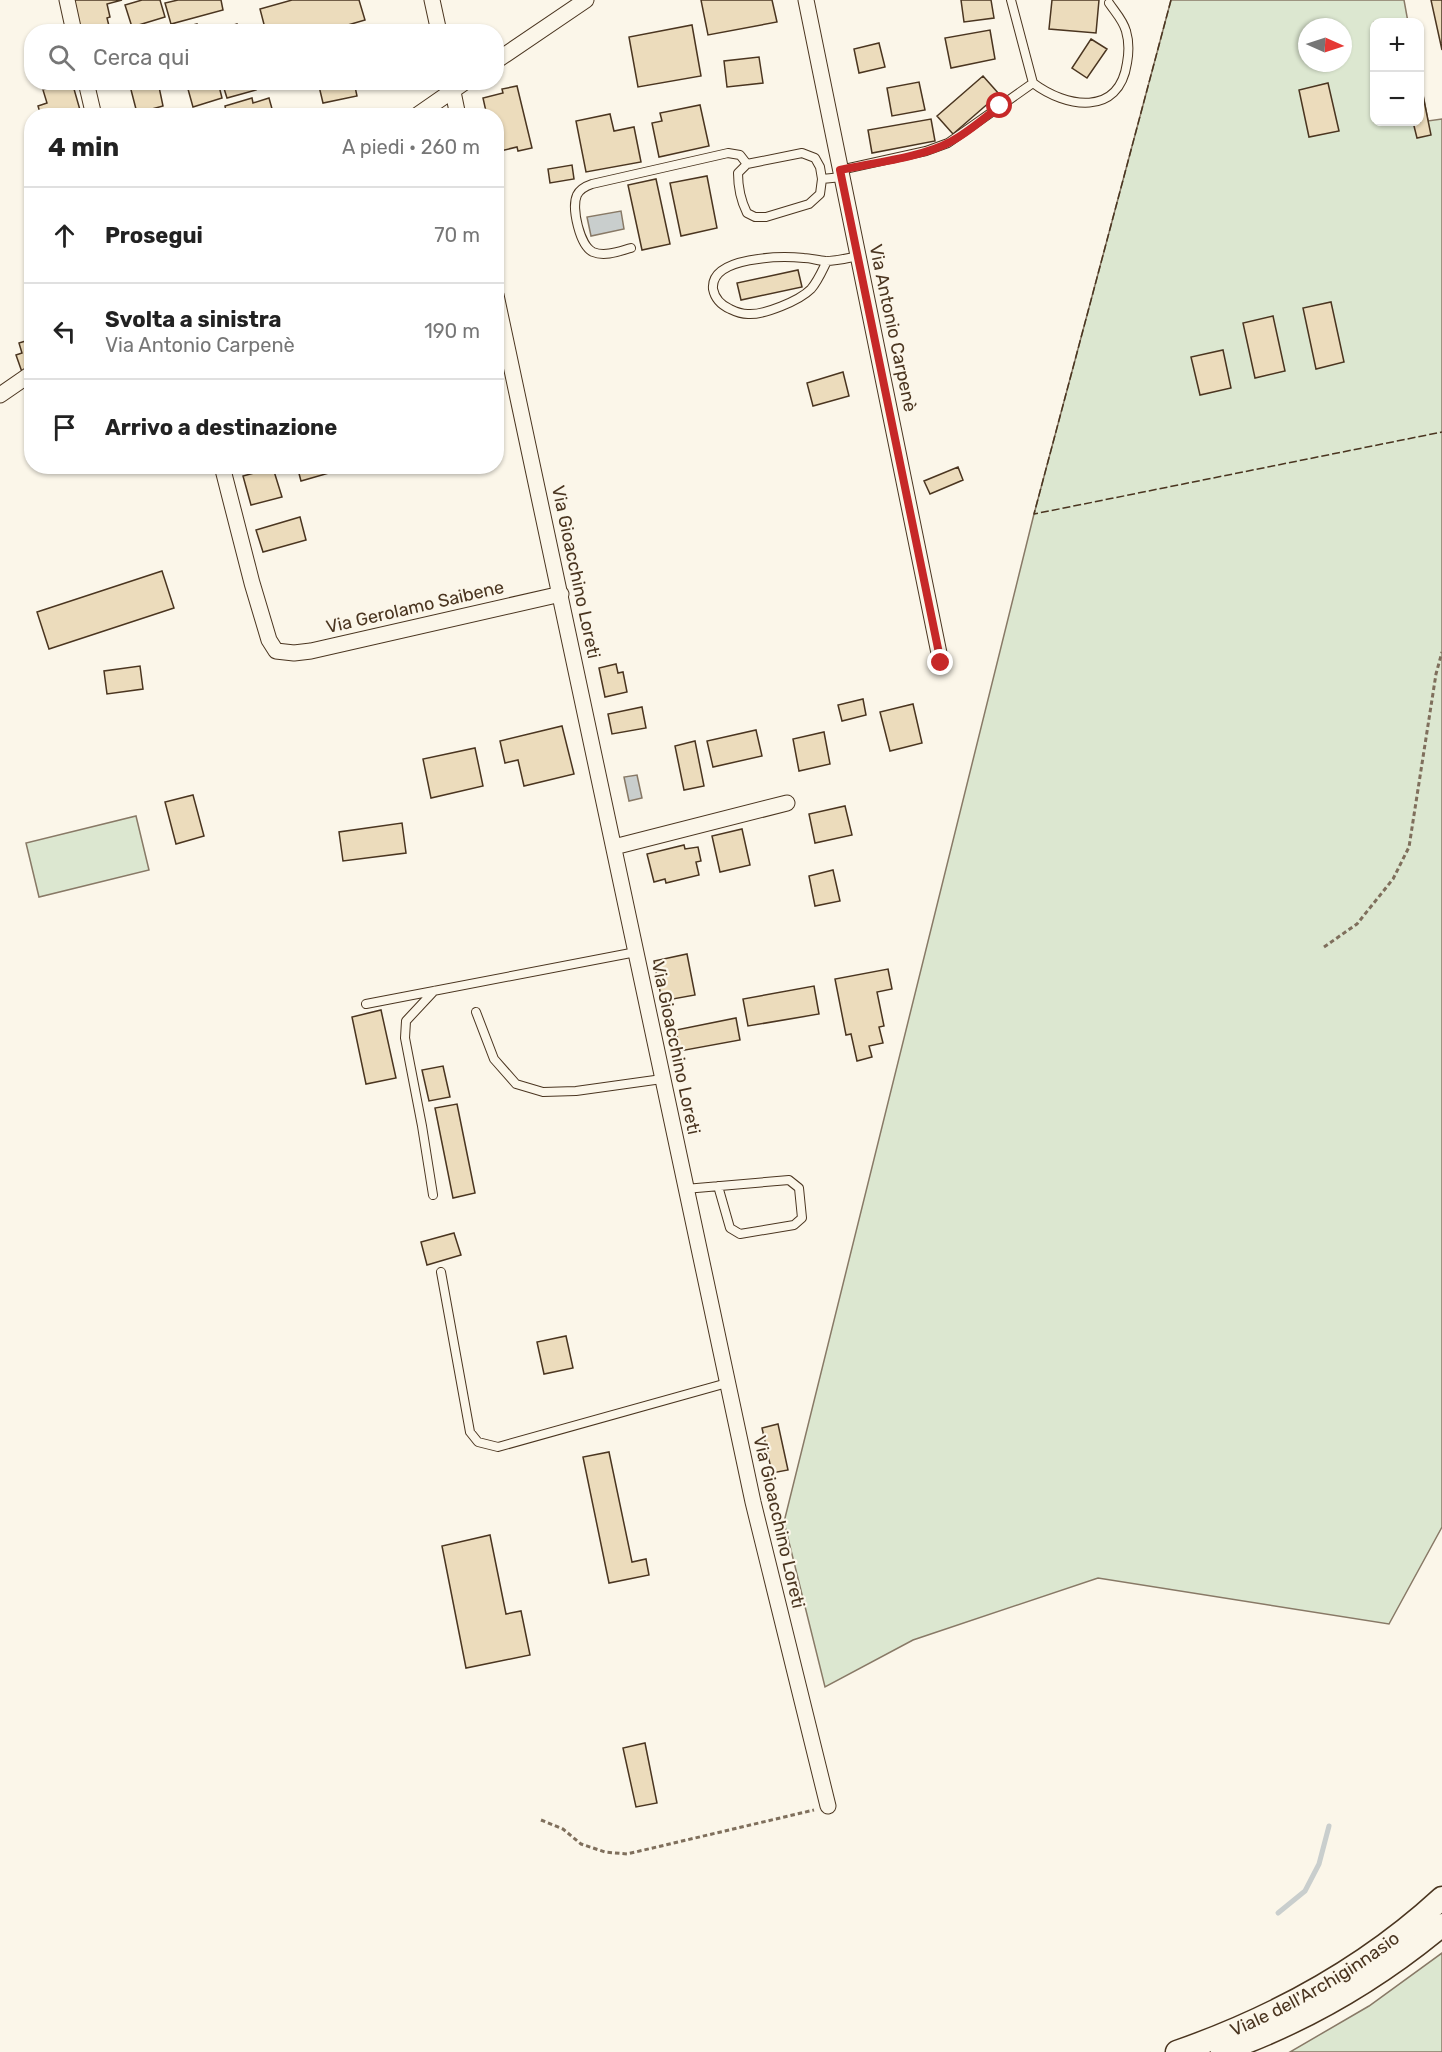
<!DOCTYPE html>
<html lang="it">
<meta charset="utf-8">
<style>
body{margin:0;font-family:Rubik,sans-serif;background:#f2f2f2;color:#222}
.controls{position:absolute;right:18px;top:18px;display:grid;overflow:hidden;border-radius:12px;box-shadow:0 2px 4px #0004}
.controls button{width:54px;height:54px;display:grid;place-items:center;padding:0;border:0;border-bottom:2px solid #e0e0e0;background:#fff;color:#222;font:30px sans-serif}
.compass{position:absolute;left:1298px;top:18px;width:54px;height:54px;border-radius:50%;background:#fff;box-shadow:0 2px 4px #0004;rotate:93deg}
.stop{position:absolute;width:18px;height:18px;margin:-14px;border:4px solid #c62828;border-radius:50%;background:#fff}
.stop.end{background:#c62828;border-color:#fff;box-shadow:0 2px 6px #0008}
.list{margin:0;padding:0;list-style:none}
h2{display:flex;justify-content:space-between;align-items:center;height:78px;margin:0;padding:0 24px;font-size:26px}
h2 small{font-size:20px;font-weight:400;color:#767676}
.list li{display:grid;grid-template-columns:39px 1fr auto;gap:18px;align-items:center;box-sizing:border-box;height:96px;padding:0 24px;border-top:2px solid #e0e0e0}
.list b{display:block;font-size:22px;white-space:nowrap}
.list p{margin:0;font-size:20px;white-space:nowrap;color:#767676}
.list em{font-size:20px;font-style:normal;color:#767676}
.icon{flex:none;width:33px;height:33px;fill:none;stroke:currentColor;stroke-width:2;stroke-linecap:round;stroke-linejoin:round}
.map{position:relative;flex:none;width:1442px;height:2052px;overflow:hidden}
.search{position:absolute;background:#fff;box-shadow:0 2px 4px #0004;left:24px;top:24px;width:480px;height:66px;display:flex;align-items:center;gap:15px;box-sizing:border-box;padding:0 21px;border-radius:24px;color:#767676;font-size:22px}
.panel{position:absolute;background:#fff;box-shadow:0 2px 4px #0004;left:24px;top:108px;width:480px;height:366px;border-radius:24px}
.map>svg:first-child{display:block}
.green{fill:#dce7d0;stroke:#887966;stroke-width:1.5;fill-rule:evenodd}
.water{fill:#c9cecd;stroke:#887966;stroke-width:1.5}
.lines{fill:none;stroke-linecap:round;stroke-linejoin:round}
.stream{stroke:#c9cecd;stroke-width:5}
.building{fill:#ecdcbc;stroke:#4a3520;stroke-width:1.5}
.lane-casing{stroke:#4a3520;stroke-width:10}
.street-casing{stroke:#4a3520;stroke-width:17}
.secondary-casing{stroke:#4a3520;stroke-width:25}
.path{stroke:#7f6f5c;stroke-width:3;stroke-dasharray:4.5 3;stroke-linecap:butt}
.lane{stroke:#fbf6e9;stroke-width:8}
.street{stroke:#fbf6e9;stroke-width:15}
.secondary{stroke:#fbf6e9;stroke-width:22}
.fence{stroke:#4a3520;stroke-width:1.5;stroke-dasharray:8 3;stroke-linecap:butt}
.route{stroke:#c62828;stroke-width:8}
.labels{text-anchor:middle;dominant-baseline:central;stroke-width:4.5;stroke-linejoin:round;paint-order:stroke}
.street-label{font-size:18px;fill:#4a3520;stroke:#fbf6e9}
</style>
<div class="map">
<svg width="1442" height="2052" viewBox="0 0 1442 2052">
<rect width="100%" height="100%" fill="#fbf6e9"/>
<path class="green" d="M1171 0H1404L1408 22H1374V122H1420V78L1428 121 1442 119V1527L1389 1624 1098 1578 913 1640 825 1687 784 1522 1034 514ZM1307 27H1343V63H1307Z
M136 816 149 870 39 897 26 843Z
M1442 1953V2052H1290L1369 2006Z"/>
<path class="water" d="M621 211 624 229 591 236 587 217Z
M637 775 642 798 629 801 624 777Z"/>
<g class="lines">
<path class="stream" d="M1278 1913 1305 1891 1319 1864 1329 1826"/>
</g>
<path class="building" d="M73 0H122L107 4 110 17 107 18 109 26 87 32H81Z
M142 0H160L165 17 132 27 125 5Z
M178 0H221L223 10 171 24 165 3Z
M292 0H359L365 20 324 32H266L260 9Z
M701 0H772L777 22 708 35Z
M961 0H991L994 18 964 22Z
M1052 0H1099L1096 33 1049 29Z
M1431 0H1442V50Z
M197 24 198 32H165Z
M237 24 239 32H211Z
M692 25 701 76 638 87 629 37Z
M990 30 995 59 951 68 945 38Z
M1091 39 1107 49 1087 78 1072 68Z
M879 43 885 67 859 73 854 49Z
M759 57 763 83 727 87 724 61Z
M983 76 999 94 953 134 937 116Z
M1420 81 1431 135 1417 138 1413 122H1420Z
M46 82H72L80 110 58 116H41L38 106 47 103 43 90 47 88Z
M129 82H158L163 106 137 113Z
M186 82H218L222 98 193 107Z
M222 82H254L256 90 227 98Z
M318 82H354L357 96 323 103Z
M395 82H435V83L395 86Z
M919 82 925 110 892 116 887 88Z
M1328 83 1339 131 1309 137 1299 90Z
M517 86 532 148 518 151 517 147 496 152V116H487L483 98 503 93 502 89Z
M252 98 253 103 269 98 274 116H227L225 106Z
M700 105 709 146 659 157 652 123 662 121 660 113Z
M610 114 614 131 634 127 641 162 586 172 576 121Z
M931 119 935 141 872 153 868 130Z
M572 165 574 179 550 183 548 169Z
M707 176 717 228 681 236 670 183Z
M656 179 670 244 642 250 628 185Z
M798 270 802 287 741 300 737 283Z
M1331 302 1344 362 1316 369 1303 308Z
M32 307V320L30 321 26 308Z
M1273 316 1285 371 1255 378 1243 323Z
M32 339V365L22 372 16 355 22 353 19 343Z
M1223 350 1231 388 1200 395 1191 357Z
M843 372 849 396 813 406 807 383Z
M297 466H328L329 473 301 481Z
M958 467 963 480 930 494 924 481Z
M273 468 282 497 251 505 243 476Z
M300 517 306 540 263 552 256 530Z
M162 571 174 608 49 649 37 612Z
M616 664 618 673 623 672 627 692 605 697 599 668Z
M140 666 143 689 107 694 104 671Z
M863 699 866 715 842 721 838 705Z
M913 704 922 743 890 751 880 712Z
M642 707 646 728 612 734 608 714Z
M562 726 574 774 524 786 518 760 505 763 500 741Z
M756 730 762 756 713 767 707 741Z
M824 732 830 764 799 771 793 739Z
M695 741 704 786 684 790 675 746Z
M475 748 483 786 431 798 423 759Z
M193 795 204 836 176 844 165 802Z
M845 806 852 835 815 843 809 814Z
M402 823 406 853 343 861 339 832Z
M742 829 750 865 720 872 712 836Z
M684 845 685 849 698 847 701 861 696 862 699 875 666 883 665 879 654 882 647 854Z
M833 870 840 901 815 906 809 876Z
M687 954 695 995 662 1001 654 961Z
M888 969 892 989 877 992 884 1026 879 1027 883 1043 869 1046 872 1057 857 1061 851 1034 846 1035 835 979Z
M814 986 819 1014 748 1026 743 999Z
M381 1010 396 1078 366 1084 352 1017Z
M736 1018 740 1040 680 1051 676 1030Z
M443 1066 450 1097 429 1101 422 1070Z
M457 1104 475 1193 453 1198 435 1108Z
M454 1233 461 1255 427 1265 421 1242Z
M566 1336 573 1368 544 1374 537 1342Z
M778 1424 788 1470 772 1473 762 1428Z
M609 1452 632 1562 646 1559 649 1575 609 1583 583 1457Z
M490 1535 506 1614 521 1611 530 1655 466 1668 442 1546Z
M645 1743 657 1803 636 1807 623 1748Z"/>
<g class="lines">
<g class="lane-casing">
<path id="lane" d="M1011 0 1033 83C1066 108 1119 117 1127 63 1129 52 1129 41 1126 31 1123 20 1115 12 1109 3
M840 170 926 151 948 143 1033 83
M822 179 820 194 809 204 766 217H755L747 213C741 201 738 187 738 173L747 164 802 153 815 158 820 167 822 179 842 177
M631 248C620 251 605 257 593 252 580 246 571 208 577 195 580 189 586 186 592 184L728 153 740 155 747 164
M827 261C822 271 818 281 811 289 799 301 764 315 748 314 741 314 736 312 730 309 721 305 715 299 713 289 710 256 782 256 804 258 811 258 819 261 826 261 837 261 848 258 858 256
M366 1004 636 952
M476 1012 494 1059 516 1084 543 1092 576 1091 662 1079
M685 1189 789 1180 799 1188 802 1218 794 1225 740 1234 730 1228 718 1186
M433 1195 422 1126 405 1038 406 1021 434 991
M441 1272 470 1432 478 1442 498 1447 727 1383"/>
</g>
<g class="street-casing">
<path id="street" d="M67 0 74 32
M432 0 439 32
M806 0 941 663
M496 61 586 0
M86 82 94 116
M451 82 458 116
M416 116 465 82
M496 295 753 1502 828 1806
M0 395 32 373
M222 466 252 583 269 640 276 651 294 653 311 651 561 594
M614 847 787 803"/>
</g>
<g class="secondary-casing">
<g id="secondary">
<path d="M1222 2051C1304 2022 1376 1980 1442 1925"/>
<path id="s1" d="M1177 2052C1274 2018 1366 1968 1442 1898"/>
</g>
</g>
<path class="path" d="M1324 947 1357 924 1393 879 1409 847 1436 674 1442 652
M541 1820 563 1829 581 1844 605 1852 627 1854 814 1810"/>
<use href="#lane" class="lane"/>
<use href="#street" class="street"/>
<use href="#secondary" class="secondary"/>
<path class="fence" d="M1171 0 1034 514 1442 432"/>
</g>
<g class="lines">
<path class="route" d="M941 663 840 170C872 163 923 157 950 142 968 133 984 118 1000 106"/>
</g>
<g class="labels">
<g class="street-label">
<text transform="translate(893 328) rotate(78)">Via Antonio Carpenè</text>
<text transform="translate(576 572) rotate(78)">Via Gioacchino Loreti</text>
<text transform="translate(415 607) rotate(-13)">Via Gerolamo Saibene</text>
<text transform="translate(676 1048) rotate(78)">Via Gioacchino Loreti</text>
<text transform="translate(779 1522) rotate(77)">Via Gioacchino Loreti</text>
<text stroke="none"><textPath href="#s1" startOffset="154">Viale dell'Archiginnasio</textPath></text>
</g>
</g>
</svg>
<div class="controls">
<button>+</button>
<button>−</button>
</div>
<svg class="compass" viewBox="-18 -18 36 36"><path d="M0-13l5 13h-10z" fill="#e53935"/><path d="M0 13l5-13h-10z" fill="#767676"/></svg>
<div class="stop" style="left:1000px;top:106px"></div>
<div class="stop end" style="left:941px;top:663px"></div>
<div class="search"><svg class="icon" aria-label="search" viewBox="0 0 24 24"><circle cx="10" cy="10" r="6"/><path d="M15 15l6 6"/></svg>Cerca qui</div>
<section class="panel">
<h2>4 min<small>A piedi · 260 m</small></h2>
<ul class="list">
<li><svg class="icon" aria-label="ahead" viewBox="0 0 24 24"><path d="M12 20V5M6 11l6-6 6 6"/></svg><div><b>Prosegui</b></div><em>70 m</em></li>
<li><svg class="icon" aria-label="left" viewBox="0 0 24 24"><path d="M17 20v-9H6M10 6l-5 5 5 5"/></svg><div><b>Svolta a sinistra</b><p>Via Antonio Carpenè</p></div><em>190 m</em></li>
<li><svg class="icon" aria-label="arrive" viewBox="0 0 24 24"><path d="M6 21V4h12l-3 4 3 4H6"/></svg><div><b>Arrivo a destinazione</b></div></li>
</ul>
</section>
</div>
